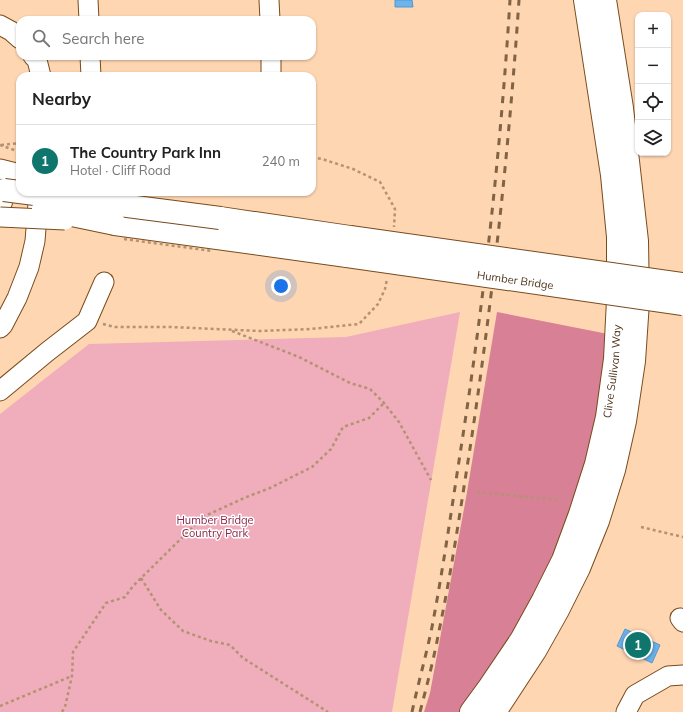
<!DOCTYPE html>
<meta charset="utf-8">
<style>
body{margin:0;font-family:Mulish,sans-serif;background:#f6f6f6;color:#222}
.controls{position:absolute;right:12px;top:12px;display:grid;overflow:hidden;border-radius:8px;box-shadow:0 1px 3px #0004}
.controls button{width:36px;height:36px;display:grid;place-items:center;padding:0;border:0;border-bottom:1px solid #e0e0e0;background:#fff;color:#222;font:20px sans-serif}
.you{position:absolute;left:281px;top:286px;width:14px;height:14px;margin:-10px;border:3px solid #fff;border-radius:50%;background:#1a73e8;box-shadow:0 0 0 6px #1a73e833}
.badge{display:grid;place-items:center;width:26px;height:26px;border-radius:50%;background:#0f766e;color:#fff;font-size:13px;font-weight:700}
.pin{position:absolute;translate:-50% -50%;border:2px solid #fff;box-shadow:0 1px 4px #0006}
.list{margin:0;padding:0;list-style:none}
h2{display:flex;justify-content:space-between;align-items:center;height:52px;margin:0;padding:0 16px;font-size:17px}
h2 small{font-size:13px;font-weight:400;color:#767676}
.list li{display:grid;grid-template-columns:26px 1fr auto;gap:12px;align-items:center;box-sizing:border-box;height:72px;padding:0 16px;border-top:1px solid #e0e0e0}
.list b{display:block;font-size:15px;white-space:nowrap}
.list p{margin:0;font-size:13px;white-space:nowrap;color:#767676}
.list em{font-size:13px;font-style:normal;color:#767676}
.icon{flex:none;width:22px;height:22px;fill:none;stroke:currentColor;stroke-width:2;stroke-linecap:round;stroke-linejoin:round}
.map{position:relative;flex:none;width:683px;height:712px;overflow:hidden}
.search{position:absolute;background:#fff;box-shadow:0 1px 3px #0004;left:16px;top:16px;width:300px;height:44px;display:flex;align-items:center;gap:10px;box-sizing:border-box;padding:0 14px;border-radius:12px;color:#767676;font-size:15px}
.panel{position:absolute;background:#fff;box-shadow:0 1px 3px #0004;left:16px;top:72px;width:300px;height:124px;border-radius:12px}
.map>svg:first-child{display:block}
.green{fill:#f0adbc}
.forest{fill:#d88096}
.building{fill:#6db3ec;stroke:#5298cf}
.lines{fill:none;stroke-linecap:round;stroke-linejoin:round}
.minor-casing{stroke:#784b1b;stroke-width:21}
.highway-casing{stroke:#784b1b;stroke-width:24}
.path{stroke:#b49272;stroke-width:2.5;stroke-dasharray:3 3;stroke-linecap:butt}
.minor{stroke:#fff;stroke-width:19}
.highway{stroke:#fff;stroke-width:22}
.rail{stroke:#816346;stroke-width:3;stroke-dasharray:7 7;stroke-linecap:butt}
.minor-bridge-casing{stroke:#784b1b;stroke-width:21;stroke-linecap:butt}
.highway-bridge-casing{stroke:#784b1b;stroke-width:24;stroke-linecap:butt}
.path-bridge{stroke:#b49272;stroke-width:2.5;stroke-dasharray:3 3;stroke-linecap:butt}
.minor-bridge{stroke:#fff;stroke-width:19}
.highway-bridge{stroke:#fff;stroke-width:22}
.labels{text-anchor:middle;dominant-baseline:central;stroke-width:3;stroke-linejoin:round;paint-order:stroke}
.street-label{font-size:11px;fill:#4f351b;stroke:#fff}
.park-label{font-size:11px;fill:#8c2448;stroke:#fff}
</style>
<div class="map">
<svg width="683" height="712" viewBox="0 0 683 712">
<rect width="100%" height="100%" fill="#fed6b2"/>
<path class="green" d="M460 312 392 712H0V414L89 344 346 337Z"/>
<path class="forest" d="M497 312 608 334 593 449 562 548 514 638 463 712H424L430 693 466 498Z"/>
<path class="building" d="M395 0H412L413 7H395Z
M625 629 660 645 652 663 617 646Z"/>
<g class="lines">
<g class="minor-casing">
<path id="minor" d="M88 0 89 20
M269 0 270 20
M0 25 11 31 20 39
M33 56 37 60 41 76
M90 56 91 76
M271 56V76
M0 169 20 174
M0 328 3 325 17 298 29 267 35 241 38 203
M0 391 47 352 87 321 104 282
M680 618 683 622
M626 712 635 695 668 676 683 675"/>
</g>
<g class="highway-casing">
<g id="highway">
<path d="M0 202H1"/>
<path d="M220 218 350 237"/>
<path d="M115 224 347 256"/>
<path id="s1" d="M471 712 490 686 521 640 543 600 563 560 580 514 596 464 607 417 615 359 618 300V237L612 175 585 0"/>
<path d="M495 712 535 651 558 610 579 568 598 521 614 470 625 421 634 361 638 302 637 241 622 108 605 0"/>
</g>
</g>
<path class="path" d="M0 145 20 152
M1 145 20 143
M312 157 322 159 353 169 380 182 395 209 394 227
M103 324 115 327H171L260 331 311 329 359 324 378 304 385 289 387 279
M232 331 299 357 350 383 370 389 384 403 399 422 431 480
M477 492 558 500
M641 527 683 537
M141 578 161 610 183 631 211 641 230 645 243 658 328 712
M0 706 72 676
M62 712 65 707 72 676 73 652 106 603 125 597 133 586 203 517 244 498 270 488 312 467 331 449 343 427 369 418 384 403"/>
<use href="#minor" class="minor"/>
<use href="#highway" class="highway"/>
<path class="rail" d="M412 712C418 684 426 656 432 627 444 564 453 499 463 435 485 291 501 145 510 0
M420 712C427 685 434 658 439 631 452 569 461 505 471 442 493 295 509 148 519 0"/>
<g class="minor-bridge-casing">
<path id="minor-bridge" d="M0 217 65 220"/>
</g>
<g class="highway-bridge-casing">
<g id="highway-bridge">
<path d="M4 190 220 218"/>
<path d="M43 209 115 224"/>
<path d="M350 237 683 284"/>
<path id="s2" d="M347 256 683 304"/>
</g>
</g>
<path class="path-bridge" d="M124 239 212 251"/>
<use href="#minor-bridge" class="minor-bridge"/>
<use href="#highway-bridge" class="highway-bridge"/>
</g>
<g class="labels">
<g class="street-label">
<text stroke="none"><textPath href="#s2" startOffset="170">Humber Bridge</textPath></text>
<text stroke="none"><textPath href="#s1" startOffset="374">Clive Sullivan Way</textPath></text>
</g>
<g class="park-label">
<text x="215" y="520">Humber Bridge<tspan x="215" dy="13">Country Park</tspan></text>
</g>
</g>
</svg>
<div class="controls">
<button>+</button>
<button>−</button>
<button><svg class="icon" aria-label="locate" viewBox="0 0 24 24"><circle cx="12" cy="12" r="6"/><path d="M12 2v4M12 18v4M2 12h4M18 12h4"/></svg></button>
<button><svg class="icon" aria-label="layers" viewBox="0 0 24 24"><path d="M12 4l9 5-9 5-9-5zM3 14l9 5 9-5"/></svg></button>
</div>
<div class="you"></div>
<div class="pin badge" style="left:638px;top:645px">1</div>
<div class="search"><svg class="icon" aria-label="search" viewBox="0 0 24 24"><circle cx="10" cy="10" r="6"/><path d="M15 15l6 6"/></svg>Search here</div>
<section class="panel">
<h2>Nearby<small></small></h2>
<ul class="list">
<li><span class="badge">1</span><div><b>The Country Park Inn</b><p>Hotel · Cliff Road</p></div><em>240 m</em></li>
</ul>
</section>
</div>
